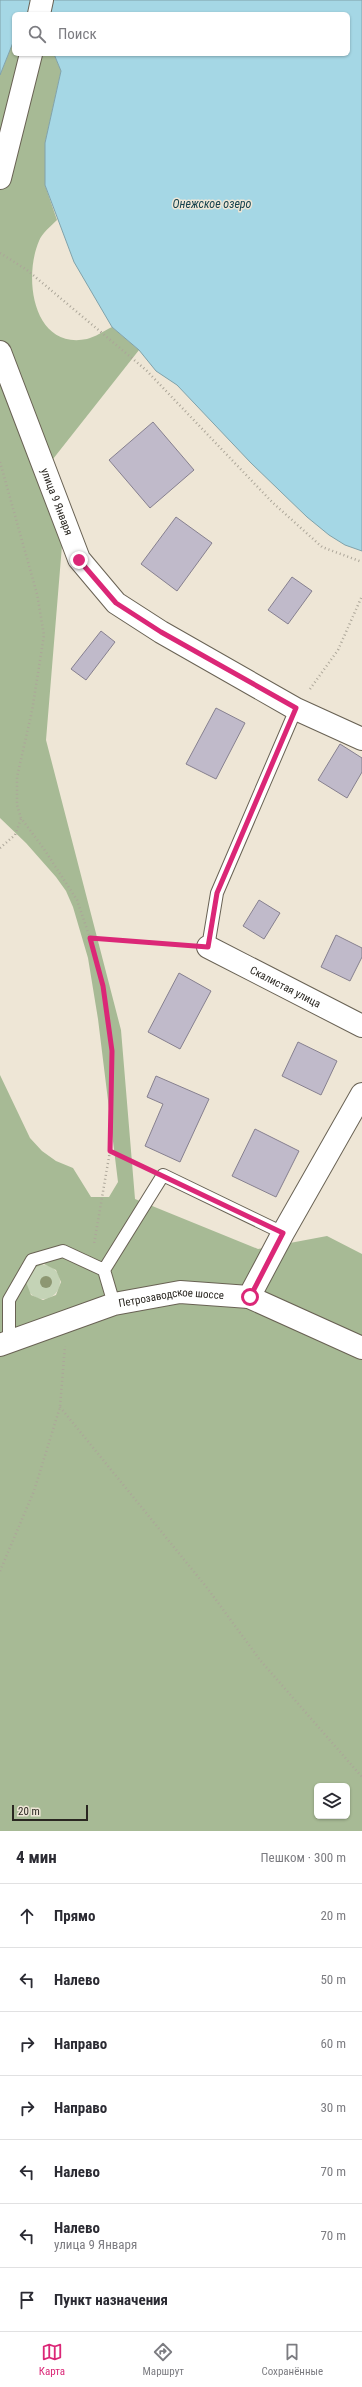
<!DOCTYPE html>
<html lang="ru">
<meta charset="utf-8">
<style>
body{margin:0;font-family:"Roboto Condensed",sans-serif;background:#f2f2f3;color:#2b2b33}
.controls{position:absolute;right:12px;bottom:12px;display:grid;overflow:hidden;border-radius:6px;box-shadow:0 1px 3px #0004}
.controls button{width:36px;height:36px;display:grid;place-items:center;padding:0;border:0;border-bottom:1px solid #e1e1e2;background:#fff;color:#2b2b33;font:20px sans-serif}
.scale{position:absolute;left:12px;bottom:10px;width:76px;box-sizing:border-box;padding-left:4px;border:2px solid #2a2721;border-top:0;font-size:11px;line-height:14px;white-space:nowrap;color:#2a2721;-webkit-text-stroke:3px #eee6d6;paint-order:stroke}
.stop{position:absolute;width:12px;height:12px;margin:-9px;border:3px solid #db2777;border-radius:50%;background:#fff}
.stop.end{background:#db2777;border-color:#fff;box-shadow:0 1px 4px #0008}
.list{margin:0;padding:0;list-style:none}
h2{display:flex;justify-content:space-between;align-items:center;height:52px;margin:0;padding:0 16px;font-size:17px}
h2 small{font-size:13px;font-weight:400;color:#7c7c81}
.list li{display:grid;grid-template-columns:26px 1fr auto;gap:12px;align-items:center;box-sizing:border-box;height:64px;padding:0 16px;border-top:1px solid #e1e1e2}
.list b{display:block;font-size:15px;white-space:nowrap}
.list p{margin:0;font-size:13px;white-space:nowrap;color:#7c7c81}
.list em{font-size:13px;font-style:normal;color:#7c7c81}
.icon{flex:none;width:22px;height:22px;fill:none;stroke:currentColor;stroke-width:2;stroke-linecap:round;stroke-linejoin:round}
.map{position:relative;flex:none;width:362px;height:1831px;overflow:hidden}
.search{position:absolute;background:#fff;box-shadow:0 1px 3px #0004;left:12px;right:12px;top:12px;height:44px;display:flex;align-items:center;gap:10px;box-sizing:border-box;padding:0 14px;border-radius:6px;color:#7c7c81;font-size:15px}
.sheet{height:500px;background:#fff}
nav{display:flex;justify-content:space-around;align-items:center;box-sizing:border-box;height:56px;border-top:1px solid #e1e1e2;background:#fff;font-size:11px;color:#7c7c81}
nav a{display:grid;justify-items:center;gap:2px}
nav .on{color:#db2777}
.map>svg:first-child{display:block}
.green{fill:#c4d3b6}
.forest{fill:#a7ba95;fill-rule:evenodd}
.water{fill:#a5d7e5;stroke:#80a2aa}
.building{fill:#c0baca;stroke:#86808f}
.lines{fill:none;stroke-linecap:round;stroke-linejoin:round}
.service-casing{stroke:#696254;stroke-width:14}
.minor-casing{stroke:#696254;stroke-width:24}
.tertiary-casing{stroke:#696254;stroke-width:24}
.secondary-casing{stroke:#696254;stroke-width:24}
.path{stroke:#aca699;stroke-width:2.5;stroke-dasharray:1 3;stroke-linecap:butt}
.service{stroke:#fff;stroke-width:12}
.minor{stroke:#fff;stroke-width:22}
.tertiary{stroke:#fff;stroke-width:22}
.secondary{stroke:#fff;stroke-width:22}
.tree{fill:#8d9772}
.route{stroke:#db2777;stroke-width:5}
.labels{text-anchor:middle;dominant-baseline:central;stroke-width:3;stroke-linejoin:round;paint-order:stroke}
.street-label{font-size:11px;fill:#2a2721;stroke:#eee6d6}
.water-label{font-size:12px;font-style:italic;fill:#17434e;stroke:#eee6d6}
</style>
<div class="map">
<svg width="362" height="1831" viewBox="0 0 362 1831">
<rect width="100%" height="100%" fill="#eee6d6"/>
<path class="green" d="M26 1282a17 17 0 1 1 34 0a17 17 0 1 1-34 0Z"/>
<path class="forest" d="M14 40V54H54L61 71 45 143V185L57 220C51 226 42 233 39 241 23 278 33 350 87 339 95 337 104 331 112 327L139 350 53 459 64 521 46 740 121 1030 135 1199 258 1249 327 1236 362 1254V1831H0V1075L30 1138 42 1151 56 1161 73 1168 91 1197H109L118 1182 98 1019 88 958 73 907 66 891 56 877 26 843 0 818V75ZM44 1264 56 1270 61 1282 56 1295 43 1300 31 1295 26 1282 31 1269ZM317 1786H347V1816H317Z"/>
<path class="water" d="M0 0H362V551L345 545 329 535 307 517 251 463 177 385 156 371 139 350 112 327 74 262 45 185V143L61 71 54 54H348V14H14V40L0 75Z"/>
<path class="building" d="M153 422 194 470 150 508 109 460Z
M176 517 212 543 177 591 141 564Z
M292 577 312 591 288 624 268 610Z
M101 631 115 642 86 680 71 669Z
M216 708 245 723 216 779 186 764Z
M340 744 362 758V772L347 798 318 780Z
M259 900 280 913 264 939 243 926Z
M336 935 362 948V957L350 981 321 967Z
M179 973 211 991 180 1049 148 1032Z
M298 1042 337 1061 321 1095 282 1076Z
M156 1076 209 1099 180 1162 145 1146 163 1104 147 1097Z
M255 1129 299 1151 276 1197 232 1176Z"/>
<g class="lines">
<g class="service-casing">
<path id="service" d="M208 947 217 893 296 709
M114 1304 104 1270 163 1175 283 1233
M9 1341V1300L32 1260 63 1251 104 1270"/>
</g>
<g class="minor-casing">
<g id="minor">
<path id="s1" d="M208 947 362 1026"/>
</g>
</g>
<g class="tertiary-casing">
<g id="tertiary">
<path d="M39 14 42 0"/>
<path d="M0 178 31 54"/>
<path id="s2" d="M0 352 79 559 116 603 161 632 296 709 362 739"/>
<path id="s3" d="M0 1345 114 1304 180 1292 249 1297 283 1233 362 1094"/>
</g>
</g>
<g class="secondary-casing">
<path id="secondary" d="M249 1297 362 1348"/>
</g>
<path class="path" d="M0 253 27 270 146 370 272 502 322 547 362 562
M0 462 37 594 44 635 32 711 17 777V805L21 818 44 849 77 900 90 938 103 986 112 1051 110 1151 94 1244
M310 689 338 650 362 596
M0 848 15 835 21 819
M90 938 186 945
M110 1151 146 1167
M60 1407 208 1589 260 1660 362 1777
M0 1571 34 1491 60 1407 65 1346"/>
<use href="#service" class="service"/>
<use href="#minor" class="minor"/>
<use href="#tertiary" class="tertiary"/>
<use href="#secondary" class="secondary"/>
</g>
<circle class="tree" cx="46" cy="1282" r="6"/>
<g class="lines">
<path class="route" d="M79 560 116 603 161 632 296 708 217 893 208 947 90 938 103 986 112 1051 110 1151 283 1233 250 1297"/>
</g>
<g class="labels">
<g class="street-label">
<text stroke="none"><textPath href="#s2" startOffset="160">улица 9 Января</textPath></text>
<text stroke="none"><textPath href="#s1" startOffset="87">Скалистая улица</textPath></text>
<text stroke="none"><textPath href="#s3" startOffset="179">Петрозаводское шоссе</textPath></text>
</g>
<g class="water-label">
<text x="212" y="204">Онежское озеро</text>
</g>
</g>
</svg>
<div class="controls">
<button><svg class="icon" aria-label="layers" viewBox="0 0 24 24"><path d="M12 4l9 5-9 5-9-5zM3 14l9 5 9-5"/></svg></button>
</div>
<div class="scale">20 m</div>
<div class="stop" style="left:250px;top:1297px"></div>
<div class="stop end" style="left:79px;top:560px"></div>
<div class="search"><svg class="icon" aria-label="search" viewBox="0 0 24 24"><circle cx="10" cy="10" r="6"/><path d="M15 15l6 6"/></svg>Поиск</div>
</div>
<section class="sheet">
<h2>4 мин<small>Пешком · 300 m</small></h2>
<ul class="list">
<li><svg class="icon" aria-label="ahead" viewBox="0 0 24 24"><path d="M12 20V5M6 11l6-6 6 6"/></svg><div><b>Прямо</b></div><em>20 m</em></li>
<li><svg class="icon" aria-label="left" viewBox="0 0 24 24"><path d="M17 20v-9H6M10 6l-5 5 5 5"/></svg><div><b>Налево</b></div><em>50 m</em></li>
<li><svg class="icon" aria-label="right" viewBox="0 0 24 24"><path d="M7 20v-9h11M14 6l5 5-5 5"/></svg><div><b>Направо</b></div><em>60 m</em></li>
<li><svg class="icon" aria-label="right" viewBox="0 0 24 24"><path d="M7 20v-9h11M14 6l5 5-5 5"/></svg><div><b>Направо</b></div><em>30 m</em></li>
<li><svg class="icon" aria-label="left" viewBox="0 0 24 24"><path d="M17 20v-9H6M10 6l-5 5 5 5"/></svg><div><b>Налево</b></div><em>70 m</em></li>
<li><svg class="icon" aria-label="left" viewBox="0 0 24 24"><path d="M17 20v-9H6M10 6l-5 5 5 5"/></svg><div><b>Налево</b><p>улица 9 Января</p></div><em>70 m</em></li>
<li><svg class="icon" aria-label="arrive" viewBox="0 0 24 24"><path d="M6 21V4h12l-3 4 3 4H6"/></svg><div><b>Пункт назначения</b></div></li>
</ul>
</section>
<nav>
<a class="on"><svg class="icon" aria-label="map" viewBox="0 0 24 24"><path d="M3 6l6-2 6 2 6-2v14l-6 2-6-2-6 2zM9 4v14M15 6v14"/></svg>Карта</a>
<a><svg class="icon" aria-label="directions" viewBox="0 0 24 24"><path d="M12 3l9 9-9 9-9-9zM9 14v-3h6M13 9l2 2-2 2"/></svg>Маршрут</a>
<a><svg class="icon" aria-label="saved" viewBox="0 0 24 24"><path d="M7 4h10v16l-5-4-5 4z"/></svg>Сохранённые</a>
</nav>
